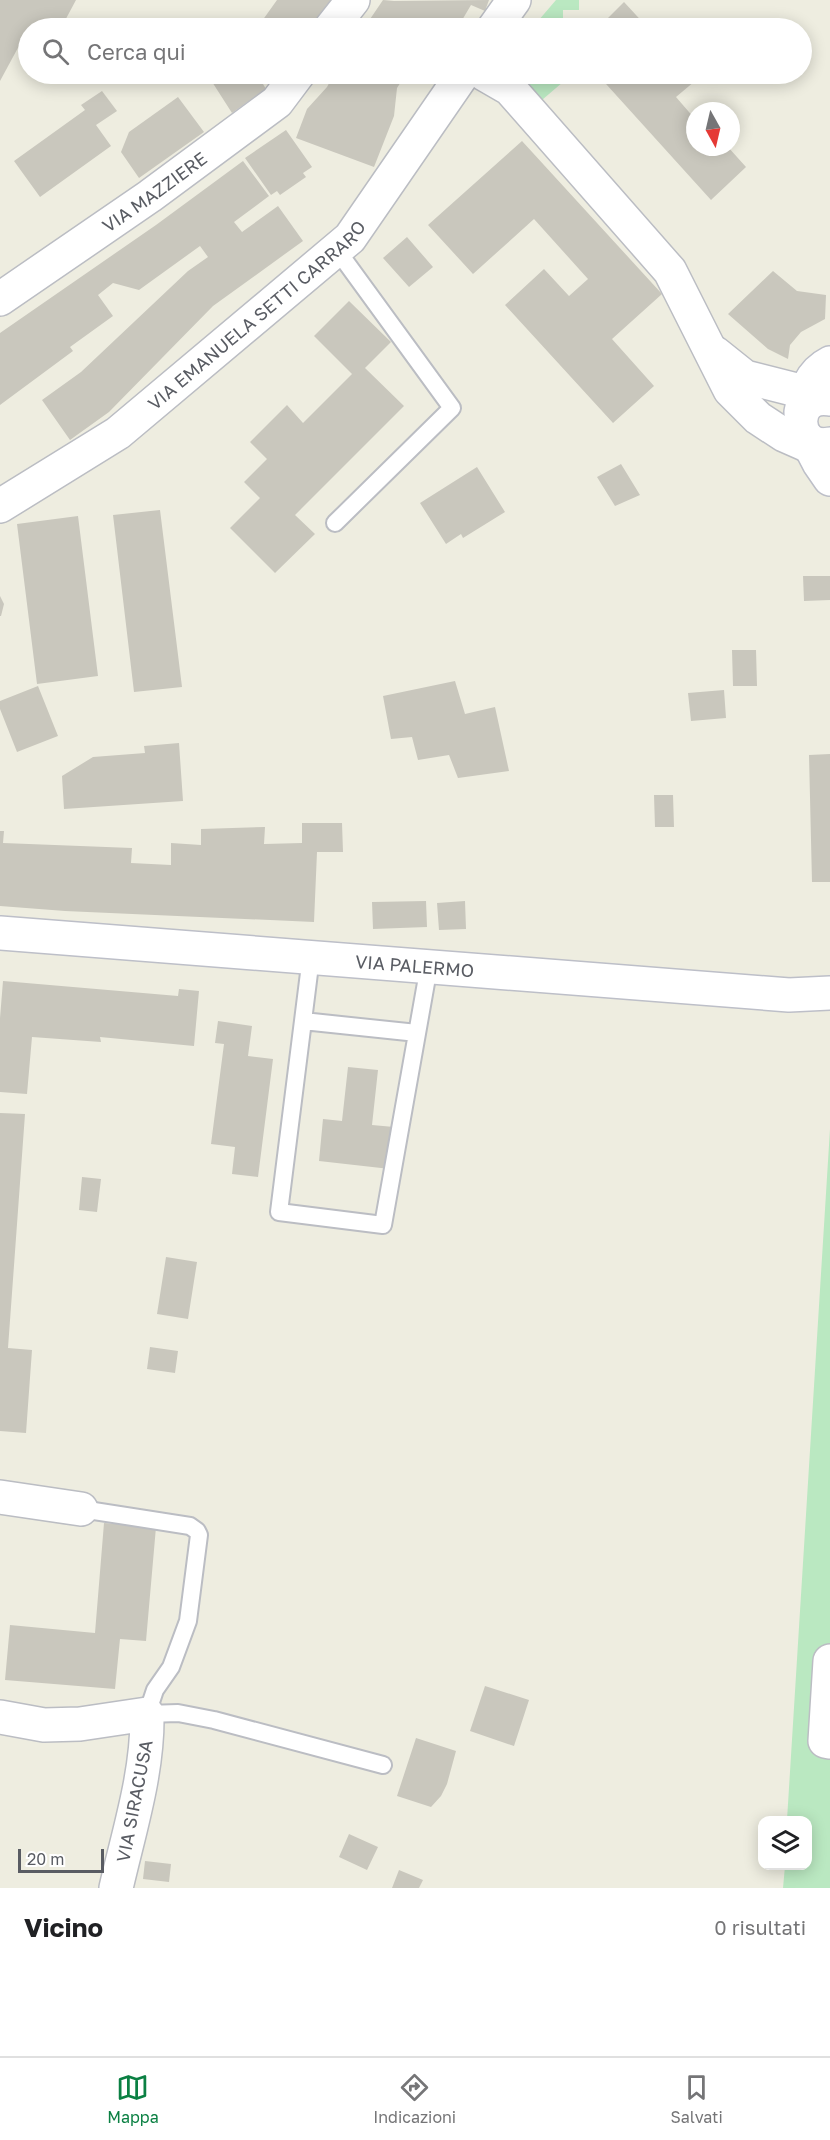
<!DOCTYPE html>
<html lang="it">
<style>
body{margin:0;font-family:"Golos Text",sans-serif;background:#f6f6f6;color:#202124}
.controls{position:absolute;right:18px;bottom:18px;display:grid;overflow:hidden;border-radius:12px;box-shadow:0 3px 15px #0003}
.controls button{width:54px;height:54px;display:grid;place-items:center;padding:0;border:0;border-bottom:2px solid #e0e0e0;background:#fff;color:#202124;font:30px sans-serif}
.compass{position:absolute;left:686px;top:102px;width:54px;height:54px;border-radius:50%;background:#fff;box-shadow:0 3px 15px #0003;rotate:172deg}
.scale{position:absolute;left:18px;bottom:15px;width:86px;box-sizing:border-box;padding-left:6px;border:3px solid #595c63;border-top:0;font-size:16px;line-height:21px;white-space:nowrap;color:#595c63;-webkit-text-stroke:4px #fff;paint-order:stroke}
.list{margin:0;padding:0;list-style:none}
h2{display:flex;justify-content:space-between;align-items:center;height:78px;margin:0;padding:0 24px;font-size:26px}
h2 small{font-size:20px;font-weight:400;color:#757577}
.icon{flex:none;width:33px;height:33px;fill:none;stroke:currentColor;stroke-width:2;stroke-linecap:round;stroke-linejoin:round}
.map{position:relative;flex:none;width:830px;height:1888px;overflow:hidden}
.search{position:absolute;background:#fff;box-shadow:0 3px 15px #0003;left:18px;right:18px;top:18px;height:66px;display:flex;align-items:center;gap:15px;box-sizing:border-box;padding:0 21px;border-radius:33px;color:#757577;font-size:22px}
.sheet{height:168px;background:#fff}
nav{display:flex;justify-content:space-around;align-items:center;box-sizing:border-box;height:84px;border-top:2px solid #e0e0e0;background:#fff;font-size:16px;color:#757577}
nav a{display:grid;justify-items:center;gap:3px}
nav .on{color:#0b8043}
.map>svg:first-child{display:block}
.green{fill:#bae8c1}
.building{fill:#c9c7bd}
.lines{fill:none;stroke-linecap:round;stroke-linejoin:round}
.lane-casing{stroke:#bbbdc3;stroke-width:20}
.street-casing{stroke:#bbbdc3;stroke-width:36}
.secondary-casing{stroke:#bdbfc8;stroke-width:36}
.lane{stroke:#fff;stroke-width:16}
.street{stroke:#fff;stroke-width:33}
.secondary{stroke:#fff;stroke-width:33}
.labels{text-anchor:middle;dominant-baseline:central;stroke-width:4.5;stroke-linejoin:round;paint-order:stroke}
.street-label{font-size:18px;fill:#595c63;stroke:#fff}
</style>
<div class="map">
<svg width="830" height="1888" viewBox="0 0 830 1888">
<rect width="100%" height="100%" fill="#eeede0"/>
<path class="green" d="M556 0H579V10H563V28H532Z
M525 74H558L563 82 542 100 533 92Z
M830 1129V1888H783L785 1866H808V1820H787Z"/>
<path class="building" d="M0 0H76L61 28H28V34L26 33 0 81Z
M277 0H336L315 28H257Z
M383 0 394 1 489 0 485 11 471 5 458 27 441 20 436 28H364Z
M624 2 648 28H598Z
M207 74H281L263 84 266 89 232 113Z
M334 74H406L397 88 394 116 374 167 296 138 307 109 327 87Z
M597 74H689L695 81 676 97 695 119V147H728L746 167 711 200Z
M102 91 117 111 96 125 111 146 40 197 14 161 85 110 81 105Z
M178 97 204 132 139 178 121 152 129 132Z
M286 130 312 167 303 173 306 177 280 195 277 191 271 195 245 158Z
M522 141 662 294 612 339 654 386 613 423 505 305 544 269 569 296 588 279 534 219 473 274 428 225Z
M243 161 269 196 234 222 242 232 278 206 303 241 213 306 109 412 70 440 42 400 81 372 188 271 208 257 200 246 139 290 113 283 98 295 113 316 70 347 73 351 0 405V333L156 225Z
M407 237 433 267 409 287 383 258Z
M773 271 797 291 826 295 825 319 801 332 790 345 788 359 768 349 728 314Z
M349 301 391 342 365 368 404 406 295 515 315 534 275 573 230 528 260 498 244 482 267 459 250 442 287 405 303 423 352 374 314 336Z
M621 464 640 495 615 506 597 477Z
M477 467 505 512 463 538 461 534 446 544 420 503Z
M160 510 182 687 134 692 113 515Z
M78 516 98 676 37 684 17 524Z
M803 576H830V600L804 601Z
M0 596 4 604 1 616H0Z
M732 650H756L757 686H733Z
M455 681 465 714 495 707 509 771 458 778 449 755 418 760 412 737 391 739 383 696Z
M38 686 58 736 17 752 0 709V701Z
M724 690 726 718 691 721 688 693Z
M179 743 183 801 64 809 62 776 93 757 145 753 144 746Z
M830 754V882H812L809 755Z
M654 795H673L674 827H655Z
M302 823H342L343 852H317L314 922 65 911 0 906V831H4L3 843 132 848 131 863 171 865V843L201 845V829L265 827 264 844 302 843Z
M426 901 427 927 373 929 372 902Z
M465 901 466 929 439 930 437 903Z
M3 981 178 996 179 989 199 991 194 1046 100 1037 101 1042 32 1037 27 1094 0 1092V1018Z
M218 1021 252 1026 248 1056 273 1059 258 1177 232 1174 235 1147 211 1144 224 1044 215 1043Z
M348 1067 378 1070 372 1125 394 1127 390 1169 319 1161 323 1119 342 1121Z
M0 1113 25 1114 8 1348 32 1350 26 1433 0 1431Z
M82 1177 101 1179 97 1212 79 1210Z
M166 1257 197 1262 188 1319 157 1314Z
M150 1347 178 1351 175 1373 147 1369Z
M104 1523 156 1527 146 1641 120 1639 115 1689 5 1680 10 1625 95 1633Z
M485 1686 529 1700 514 1746 470 1731Z
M416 1738 456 1751 447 1784 441 1796 431 1807 397 1796Z
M349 1834 378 1847 367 1870 339 1857Z
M145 1861 171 1864 169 1882 143 1879Z
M399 1870 423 1880 419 1888H392Z"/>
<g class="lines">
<g class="lane-casing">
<path id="lane" d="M335 523 452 408 337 250
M311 957 279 1212 383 1225 429 966
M303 1021 417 1033
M81 1509 190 1526 197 1531 199 1535 188 1621 171 1667 155 1690 147 1714 178 1713 214 1720 383 1765"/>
</g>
<g class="street-casing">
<g id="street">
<path d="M331 28 353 0"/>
<path d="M494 28 514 0"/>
<path d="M484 74 510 89 670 271 730 390 758 418 784 435 809 446 825 445"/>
<path id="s1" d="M0 299 150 196 277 102 298 74"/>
<path d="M715 353 745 377 828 398"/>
<path id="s2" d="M0 506 118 433 350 238 463 74"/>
<path d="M0 1497 81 1509"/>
<path d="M830 1661 825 1741 830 1742"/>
<path d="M0 1717 44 1725 80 1724 147 1714C148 1773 129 1831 116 1888"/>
</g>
</g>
<g class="secondary-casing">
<g id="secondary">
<path d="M830 399C790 392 792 452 830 444"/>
<path d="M801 412C805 392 810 373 830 363"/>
<path d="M805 436 819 463 830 479"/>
<path id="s3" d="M0 933 789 995 830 993"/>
</g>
</g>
<use href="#lane" class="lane"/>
<use href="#street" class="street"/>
<use href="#secondary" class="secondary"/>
</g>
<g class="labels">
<g class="street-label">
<text stroke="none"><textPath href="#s1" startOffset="188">VIA MAZZIERE</textPath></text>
<text stroke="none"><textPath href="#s2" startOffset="321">VIA EMANUELA SETTI CARRARO</textPath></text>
<text stroke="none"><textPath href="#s3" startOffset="416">VIA PALERMO</textPath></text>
<text transform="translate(134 1801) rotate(-79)">VIA SIRACUSA</text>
</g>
</g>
</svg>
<div class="controls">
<button><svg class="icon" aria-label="layers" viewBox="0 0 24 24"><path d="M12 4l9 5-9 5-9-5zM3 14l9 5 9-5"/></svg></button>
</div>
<svg class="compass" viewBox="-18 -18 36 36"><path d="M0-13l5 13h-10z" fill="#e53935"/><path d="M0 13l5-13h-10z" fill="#757577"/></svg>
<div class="scale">20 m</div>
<div class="search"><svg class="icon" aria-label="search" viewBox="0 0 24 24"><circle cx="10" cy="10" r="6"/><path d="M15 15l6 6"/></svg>Cerca qui</div>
</div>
<section class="sheet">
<h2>Vicino<small>0 risultati</small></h2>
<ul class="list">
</ul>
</section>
<nav>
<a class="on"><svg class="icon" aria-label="map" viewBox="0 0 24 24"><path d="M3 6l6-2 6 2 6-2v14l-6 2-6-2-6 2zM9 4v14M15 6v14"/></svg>Mappa</a>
<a><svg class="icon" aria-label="directions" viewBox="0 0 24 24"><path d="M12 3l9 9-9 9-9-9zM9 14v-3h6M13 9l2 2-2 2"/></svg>Indicazioni</a>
<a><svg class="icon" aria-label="saved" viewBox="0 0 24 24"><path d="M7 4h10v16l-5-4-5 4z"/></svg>Salvati</a>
</nav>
